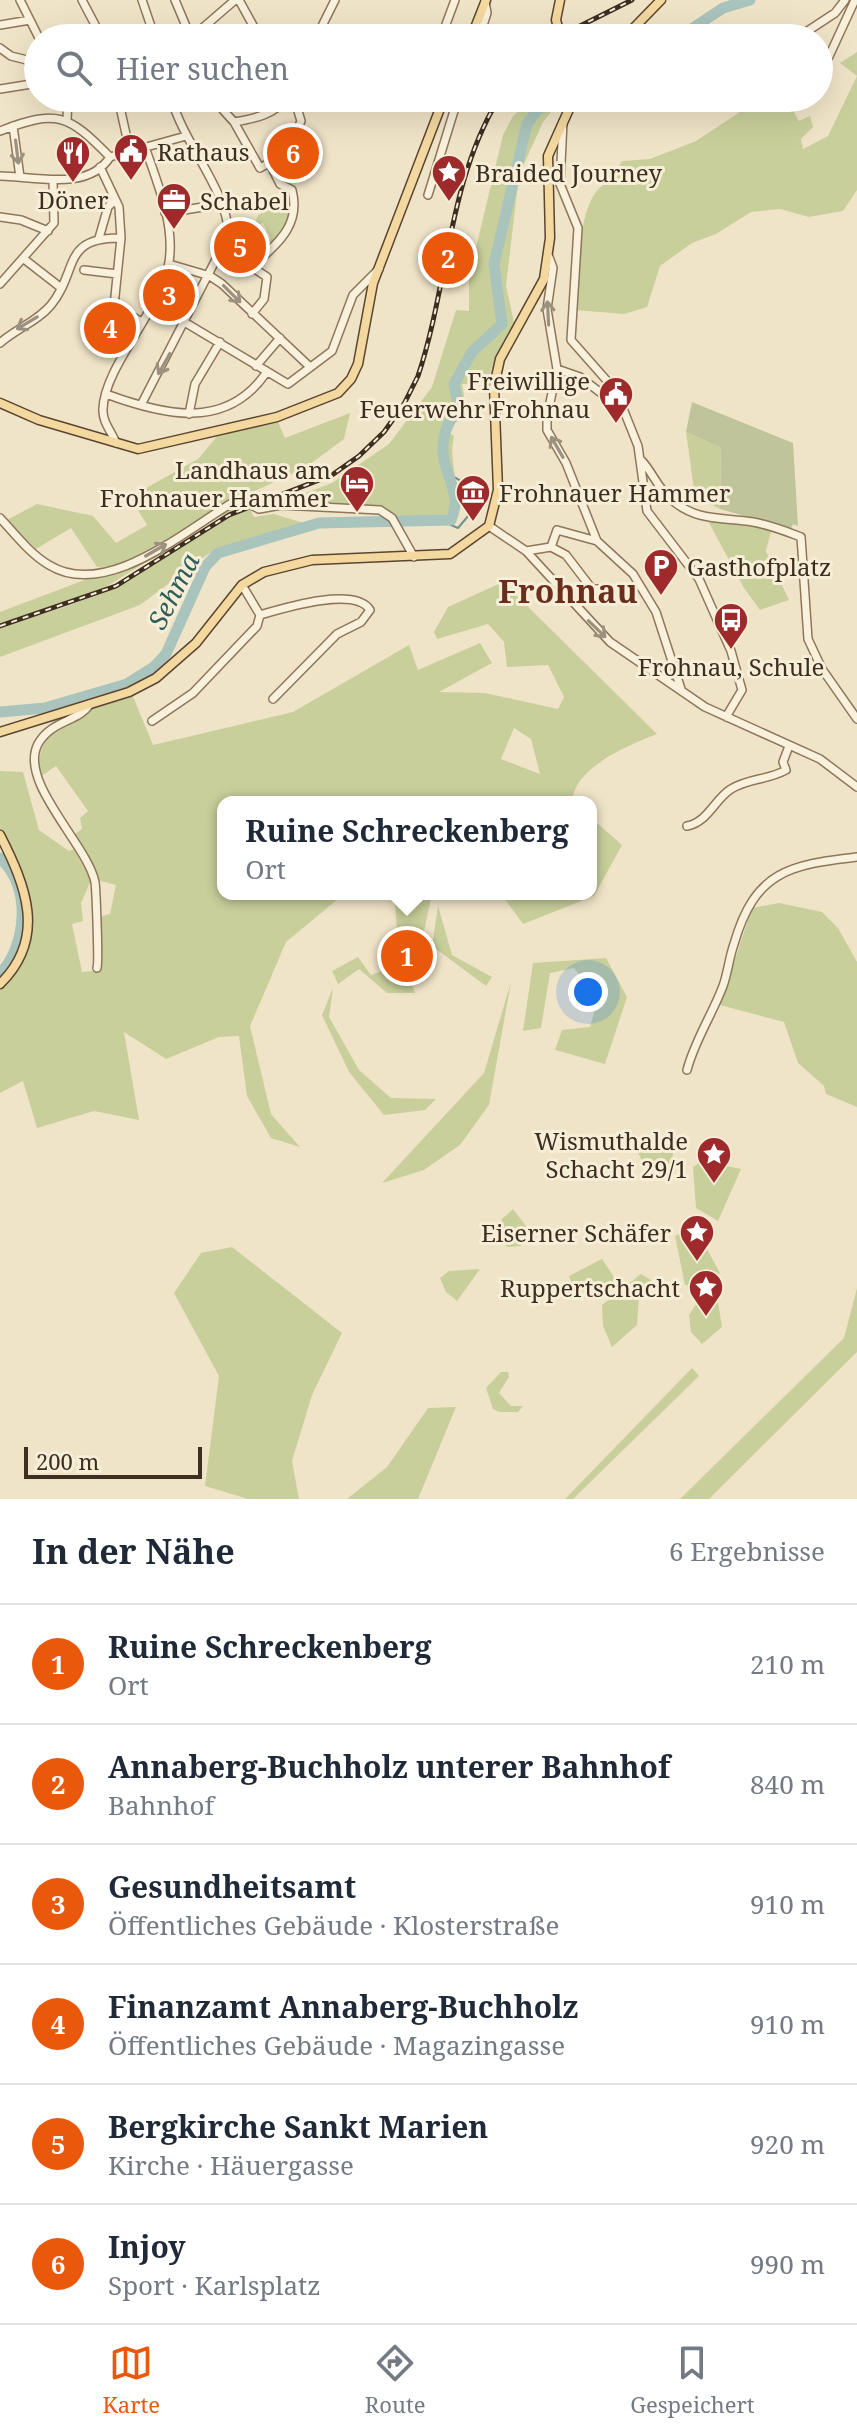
<!DOCTYPE html>
<html lang="de">
<meta charset="utf-8">
<style>
body{margin:0;font-family:"Noto Serif",serif;background:#f2f2f3;color:#1f2937}
.scale{position:absolute;left:24px;bottom:20px;width:178px;box-sizing:border-box;padding-left:8px;border:4px solid #3d2e20;border-top:0;font-size:22px;line-height:28px;white-space:nowrap;color:#3d2e20;-webkit-text-stroke:6px #f7eed8;paint-order:stroke}
.you{position:absolute;left:588px;top:992px;width:28px;height:28px;margin:-20px;border:6px solid #fff;border-radius:50%;background:#1a73e8;box-shadow:0 0 0 12px #1a73e833}
.badge{display:grid;place-items:center;width:52px;height:52px;border-radius:50%;background:#ea580c;color:#fff;font-size:26px;font-weight:700}
.pin{position:absolute;translate:-50% -50%;border:4px solid #fff;box-shadow:0 2px 8px #0006}
.popup{position:absolute;left:217px;top:796px;width:380px;height:104px;box-sizing:border-box;display:grid;place-content:center;border-radius:16px;background:#fff;filter:drop-shadow(0 2px 6px #0005);font-size:26px;white-space:nowrap;color:#747a83}
.popup b{font-size:30px;color:#1f2937}
.popup::after{content:'';position:absolute;left:50%;top:100%;margin-left:-16px;border:16px solid transparent;border-top-color:#fff}
.list{margin:0;padding:0;list-style:none}
h2{display:flex;justify-content:space-between;align-items:center;height:104px;margin:0;padding:0 32px;font-size:34px}
h2 small{font-size:26px;font-weight:400;color:#747a83}
.list li{display:grid;grid-template-columns:52px 1fr auto;gap:24px;align-items:center;box-sizing:border-box;height:120px;padding:0 32px;border-top:2px solid #e0e1e3}
.list b{display:block;font-size:30px;white-space:nowrap}
.list p{margin:0;font-size:26px;white-space:nowrap;color:#747a83}
.list em{font-size:26px;font-style:normal;color:#747a83}
.icon{flex:none;width:44px;height:44px;fill:none;stroke:currentColor;stroke-width:2;stroke-linecap:round;stroke-linejoin:round}
.map{position:relative;flex:none;width:857px;height:1499px;overflow:hidden}
.search{position:absolute;background:#fff;box-shadow:0 8px 32px #0002;left:24px;right:24px;top:24px;height:88px;display:flex;align-items:center;gap:20px;box-sizing:border-box;padding:0 28px;border-radius:44px;color:#747a83;font-size:30px}
.sheet{height:824px;background:#fff}
nav{display:flex;justify-content:space-around;align-items:center;box-sizing:border-box;height:112px;border-top:2px solid #e0e1e3;background:#fff;font-size:22px;color:#747a83}
nav a{display:grid;justify-items:center;gap:4px}
nav .on{color:#ea580c}
.map>svg:first-child{display:block}
.green{fill:#c9cf9b;fill-rule:evenodd}
.cemetery{fill:#bfc49a}
.lines{fill:none;stroke-linecap:round;stroke-linejoin:round}
.stream{stroke:#6f938a;stroke-width:2}
.river{stroke:#a9c4bc;stroke-width:11}
.minor-casing{stroke:#8d765c;stroke-width:10}
.major-casing{stroke:#5b4430;stroke-width:11}
.minor{stroke:#faf1dc;stroke-width:7}
.major{stroke:#f3d9a0;stroke-width:8}
.rail-casing{stroke:#3d2e20;stroke-width:5}
.rail{stroke:#f7eed8;stroke-width:2;stroke-dasharray:6;stroke-linecap:butt}
.oneway{stroke:#9c907e}
.labels{text-anchor:middle;dominant-baseline:central;stroke-width:6;stroke-linejoin:round;paint-order:stroke}
.poi-label{font-size:24px;fill:#3d2e20;stroke:#f7eed8;text-anchor:start}
.water-label{font-size:26px;font-style:italic;fill:#2f5d5a;stroke:#f7eed8}
.district-label{font-size:32px;font-weight:bold;fill:#6b2e1e;stroke:#f7eed8}
</style>
<div class="map">
<svg width="857" height="1499" viewBox="0 0 857 1499">
<rect width="100%" height="100%" fill="#f0e4c8"/>
<path class="green" d="M857 52V190L843 211 809 217 780 209 751 212 716 234 692 243 660 266 647 307 624 314 575 310C578 280 576 190 610 182L622 161 650 159 696 141 761 98H786L799 121 810 116 813 127 801 139 803 149 828 136 857 76 840 63Z
M535 98H564V106L551 112 543 122 519 175 506 286 514 322 495 357 487 384H462L465 402 457 422 446 421 442 428 454 436C448 462 460 485 458 511L452 510 444 519 394 520 383 506 287 500 332 483 389 444 432 387 456 310 469 311V277L503 135 513 116Z
M290 200C292 229 270 243 251 261L245 257 252 248 249 246 258 240 260 244 271 239 263 223 254 227 258 215Z
M350 413 344 439 306 467 208 513 138 558 116 566 97 567 71 528 36 549 7 520 37 504 93 516 116 543 147 525 130 497 198 459 219 434 278 422 285 438Z
M686 432 721 448 720 509 695 497Z
M236 504 246 506 216 518 101 590 0 623V612L95 576 129 568Z
M249 507 254 517 274 514 317 527C280 532 242 539 208 554L140 605 0 657V627C40 614 84 603 122 583 166 559 202 527 249 507Z
M706 517 772 527 766 551 789 600 760 610 744 588Z
M503 582 657 734C629 745 574 767 572 802H223V894H344L286 942 250 1026 271 1114 300 1147 271 1138 247 1096 239 1036 219 1037 166 1059 124 1032 139 1120 94 1111 37 1128 23 1081 0 1093V990L28 948 32 930 31 901 21 869 0 830V771L23 772 39 830 69 851 74 849 91 880 81 903 83 921 72 924 82 972 101 970 99 917 110 914 116 885 97 880 75 834 82 829 80 818 88 811 56 766 40 777C31 724 90 707 132 694L153 745 293 712 409 645 418 670 480 643 492 663 439 692 485 693 558 709 564 697 548 665 507 667 504 642 488 624 437 639 434 632 448 607ZM514 728 531 739 540 774 501 759Z
M591 818 622 845 594 896 523 924 501 894H591Z
M394 894H432L424 931 412 930 411 950 383 938 397 930Z
M779 903 822 912 838 928 857 962V1107L826 1094 824 1086 798 1063 784 1022 720 1005 752 908Z
M438 906 452 955 492 977 486 986 432 946Z
M358 957 371 975 390 968 410 978 415 993H387L359 969 338 984 332 971Z
M606 958 627 997 605 1064 555 1050 562 1030 590 1027 598 998 574 968 550 973 541 1028 523 1031 533 963Z
M511 982 489 1105 460 1145 424 1170 382 1183 484 1073Z
M333 988 329 1017 359 1070 391 1098 436 1099 425 1110 384 1115 349 1072 322 1015Z
M649 1140 674 1146 671 1169 662 1174 642 1160 638 1153Z
M702 1161 741 1169 718 1221 696 1208 693 1167Z
M513 1209 532 1234 521 1246 507 1247 496 1235 502 1219Z
M690 1228 710 1236 707 1249 720 1273 705 1287 685 1285 675 1236Z
M232 1247 342 1333 312 1395 292 1461 299 1499H248L205 1486 219 1376 174 1293 201 1253Z
M602 1259 616 1280 593 1296 573 1286 569 1276Z
M480 1269 457 1301 446 1292 440 1278 449 1271Z
M641 1274 651 1280 639 1297 637 1325 612 1347 603 1326 602 1305Z
M857 1288V1352L709 1499H680L844 1338Z
M698 1301 718 1302 722 1327 702 1344 691 1332 689 1315Z
M692 1368 699 1376 573 1499H565Z
M501 1372H508L509 1377 499 1393 511 1406H523L518 1412H500L493 1409 486 1388Z
M456 1407 418 1499H347L387 1467 428 1408Z"/>
<path class="cemetery" d="M692 402 793 443 798 526 793 524 791 529 720 509 721 448 686 432Z"/>
<g class="lines">
<path class="stream" d="M444 522 458 528 474 509 476 489 452 476"/>
<path class="river" d="M678 38 723 8 750 0
M0 712 45 708 127 684 154 667 166 654 205 567 218 553 319 523 451 520C464 491 441 473 443 446 443 429 452 420 458 405L454 384 472 352 502 324 494 264 527 124 538 109 568 98
M0 858C32 886 27 945 0 974"/>
<g class="minor-casing">
<path id="minor" d="M20 0 39 38
M82 0 102 38
M142 0 155 38
M175 0 191 38
M239 0 260 38
M0 25 30 20
M445 27 455 0
M191 38 235 0
M316 38 335 0
M479 38 487 13 485 2
M797 38 835 13 845 0
M0 48 11 56 27 60 38 80
M819 78 855 0
M0 89 38 83
M118 98 130 152
M573 103 620 98
M797 103 801 98
M223 110 234 122C257 118 272 115 288 98
M67 119 68 98
M234 122 260 168 283 155
M563 122 560 184 578 228 571 340 616 391 638 446 647 511 699 579 731 651 742 690 726 717
M13 126 20 177
M0 131C57 109 68 114 110 157
M110 157 186 136
M100 167 119 207 121 238 114 306 142 322
M0 176C34 176 88 192 110 157
M277 178 301 121 294 98
M428 195 458 98
M165 213 222 204
M0 217 21 220 48 231
M99 238 108 207 114 201
M223 248 267 277 264 299 252 314
M549 257 553 268 547 309 557 369 547 417V430L566 463 597 541 633 574 656 612 681 689
M24 259 60 287
M169 264 210 276 222 284 309 366
M254 265C278 243 301 225 292 190L280 184 270 164
M84 270 117 274
M0 284 54 223 53 180
M186 323 288 384 332 351 353 295 379 269
M0 343C16 329 38 321 51 305 79 271 61 237 121 238
M256 366 280 338
M557 369 580 377 622 409
M106 394C163 415 226 431 266 373
M141 405 229 234C225 186 185 146 171 98
M189 414 195 384 220 342
M116 443C112 432 102 422 103 409 104 367 162 308 169 262 175 224 157 182 145 147
M642 461C653 473 658 489 672 500 697 522 723 517 753 522 770 525 785 531 801 537L808 639 822 669 857 719
M0 518C15 534 30 554 49 565 106 600 184 531 232 503L245 502 259 509 281 505 380 510 392 518 414 557
M489 526 526 551 610 642 705 707 820 759 857 787
M551 547 566 555 592 589H603
M526 551 551 547 557 530 597 541
M242 585 260 615C284 608 355 586 370 610L361 622 337 634 273 699
M90 704C79 722 51 720 38 744 18 782 87 844 95 882 96 890 99 963 97 968
M152 721 193 693 257 626 260 615
M687 826C708 822 714 800 731 789 749 778 768 780 786 770L783 762 789 746
M687 1070C695 1040 712 1015 723 986 728 972 729 958 734 944 755 871 789 865 857 857"/>
</g>
<g class="major-casing">
<path id="major" d="M560 0 556 20 561 38
M471 38 486 0
M624 38 661 0
M0 403 39 420 138 449 277 417 338 393 351 379 358 364 373 283 444 98
M0 732 129 692 156 678 196 643 242 585 264 572 312 560 450 554 489 526 498 490 494 386 500 359 544 279 550 238 548 156 574 98
M0 835C26 886 47 938 0 984"/>
</g>
<use href="#minor" class="minor"/>
<use href="#major" class="major"/>
<g class="rail-casing">
<path id="rail" d="M556 38 632 0
M0 626 116 586 229 515 332 475 359 456 384 432 404 404 418 376C449 283 447 184 499 98"/>
</g>
<use href="#rail" class="rail"/>
</g>
<defs><path id="oneway-shaft" d="M-6 0H5M1.5-3L5.5 0L1.5 3" fill="none" stroke-width="1.6" stroke-linecap="round" stroke-linejoin="round" transform="scale(2)"/></defs>
<g class="oneway">
<use href="#oneway-shaft" transform="translate(17 152) rotate(83)"/>
<use href="#oneway-shaft" transform="translate(232 294) rotate(45)"/>
<use href="#oneway-shaft" transform="translate(548 313) rotate(-93)"/>
<use href="#oneway-shaft" transform="translate(27 323) rotate(149)"/>
<use href="#oneway-shaft" transform="translate(164 364) rotate(119)"/>
<use href="#oneway-shaft" transform="translate(557 447) rotate(-120)"/>
<use href="#oneway-shaft" transform="translate(156 550) rotate(-30)"/>
<use href="#oneway-shaft" transform="translate(597 629) rotate(44)"/>
</g>
<defs>
<g id="civic-pin" transform="scale(1.8)"><path d="M0 17L-7.5 6A9.5 9.5 0 1 1 7.5 6Z" fill="#9e2a2b" stroke="#f7eed8"/><path d="M-.6-6.5H3V-4.5H.6V-3L4-1V1h2V6H-6V1h2V-1L-.6-3ZM-1.2 2.5V6h2.4V2.5Z" fill="#fff"/></g>
<g id="restaurant-pin" transform="scale(1.8)"><path d="M0 17L-7.5 6A9.5 9.5 0 1 1 7.5 6Z" fill="#9e2a2b" stroke="#f7eed8"/><path d="M-5-6h1v4h1v-4h1v4h1v-4h1v5L-1.5 .5V6h-2V.5L-5-1ZM5-6V6H3V1.5H1.5Q1.5-4 5-6Z" fill="#fff"/></g>
<g id="sight-pin" transform="scale(1.8)"><path d="M0 17L-7.5 6A9.5 9.5 0 1 1 7.5 6Z" fill="#9e2a2b" stroke="#f7eed8"/><path d="M0-6L1.8-2.2L6-1.7L2.9 1.2L3.7 5.4L0 3.3L-3.7 5.4L-2.9 1.2L-6-1.7L-1.8-2.2Z" fill="#fff"/></g>
<g id="office-pin" transform="scale(1.8)"><path d="M0 17L-7.5 6A9.5 9.5 0 1 1 7.5 6Z" fill="#9e2a2b" stroke="#f7eed8"/><path d="M-6-3h4V-5.5h4V-3h4V5H-6ZM-1-4.5V-3h2v-1.5ZM-6 0V1H6V0Z" fill="#fff"/></g>
<g id="hotel-pin" transform="scale(1.8)"><path d="M0 17L-7.5 6A9.5 9.5 0 1 1 7.5 6Z" fill="#9e2a2b" stroke="#f7eed8"/><path d="M-6-4.5h1.5V1H6V5H4.5V3h-9V5H-6ZM-4 0a1.8 1.8 0 1 1 3.6 0ZM.5 0V-2.5h3Q6-2.5 6 0Z" fill="#fff"/></g>
<g id="museum-pin" transform="scale(1.8)"><path d="M0 17L-7.5 6A9.5 9.5 0 1 1 7.5 6Z" fill="#9e2a2b" stroke="#f7eed8"/><path d="M0-6L6-3V-2H-6V-3ZM-5-1h2V3h-2ZM-1-1h2V3h-2ZM3-1h2V3H3ZM-6 4H6V6H-6Z" fill="#fff"/></g>
<g id="parking-pin" transform="scale(1.8)"><path d="M0 17L-7.5 6A9.5 9.5 0 1 1 7.5 6Z" fill="#9e2a2b" stroke="#f7eed8"/><path d="M-3.5-5.5H1a3.5 3.5 0 0 1 0 7H-1V5.5H-3.5ZM-1-3.4V-.6H.8a1.4 1.4 0 0 0 0-2.8Z" fill="#fff"/></g>
<g id="bus-pin" transform="scale(1.8)"><path d="M0 17L-7.5 6A9.5 9.5 0 1 1 7.5 6Z" fill="#9e2a2b" stroke="#f7eed8"/><path d="M-5-6H5V4H4V6H2V4H-2V6H-4V4H-5ZM-3.5-4V0h7V-4ZM-3.5 1.2v1.5H-2V1.2ZM2 1.2v1.5H3.5V1.2Z" fill="#fff"/></g>
</defs>
<g fill-rule="evenodd">
<use href="#civic-pin" x="131" y="151"/>
<use href="#restaurant-pin" x="73" y="153"/>
<use href="#sight-pin" x="449" y="172"/>
<use href="#office-pin" x="174" y="200"/>
<use href="#civic-pin" x="616" y="394"/>
<use href="#hotel-pin" x="357" y="483"/>
<use href="#museum-pin" x="473" y="492"/>
<use href="#parking-pin" x="661" y="566"/>
<use href="#bus-pin" x="731" y="620"/>
<use href="#sight-pin" x="714" y="1154"/>
<use href="#sight-pin" x="697" y="1232"/>
<use href="#sight-pin" x="706" y="1287"/>
</g>
<g class="labels">
<g class="poi-label">
<text x="157" y="151">Rathaus</text>
<text x="475" y="172">Braided Journey</text>
<text x="73" y="199" text-anchor="middle">Döner</text>
<text x="200" y="200">Schabel</text>
<text x="590" y="380" text-anchor="end">Freiwillige<tspan x="590" dy="28">Feuerwehr Frohnau</tspan></text>
<text x="331" y="469" text-anchor="end">Landhaus am<tspan x="331" dy="28">Frohnauer Hammer</tspan></text>
<text x="499" y="492">Frohnauer Hammer</text>
<text x="687" y="566">Gasthofplatz</text>
<text x="731" y="666" text-anchor="middle">Frohnau, Schule</text>
<text x="688" y="1140" text-anchor="end">Wismuthalde<tspan x="688" dy="28">Schacht 29/1</tspan></text>
<text x="671" y="1232" text-anchor="end">Eiserner Schäfer</text>
<text x="680" y="1287" text-anchor="end">Ruppertschacht</text>
</g>
<g class="water-label">
<text transform="translate(173 591) rotate(-63)">Sehma</text>
</g>
<g class="district-label">
<text x="568" y="590">Frohnau</text>
</g>
</g>
</svg>
<div class="scale">200 m</div>
<div class="you"></div>
<div class="pin badge" style="left:407px;top:956px">1</div>
<div class="popup"><b>Ruine Schreckenberg</b>Ort</div>
<div class="pin badge" style="left:448px;top:258px">2</div>
<div class="pin badge" style="left:169px;top:295px">3</div>
<div class="pin badge" style="left:110px;top:328px">4</div>
<div class="pin badge" style="left:240px;top:247px">5</div>
<div class="pin badge" style="left:293px;top:153px">6</div>
<div class="search"><svg class="icon" aria-label="search" viewBox="0 0 24 24"><circle cx="10" cy="10" r="6"/><path d="M15 15l6 6"/></svg>Hier suchen</div>
</div>
<section class="sheet">
<h2>In der Nähe<small>6 Ergebnisse</small></h2>
<ul class="list">
<li><span class="badge">1</span><div><b>Ruine Schreckenberg</b><p>Ort</p></div><em>210 m</em></li>
<li><span class="badge">2</span><div><b>Annaberg-Buchholz unterer Bahnhof</b><p>Bahnhof</p></div><em>840 m</em></li>
<li><span class="badge">3</span><div><b>Gesundheitsamt</b><p>Öffentliches Gebäude · Klosterstraße</p></div><em>910 m</em></li>
<li><span class="badge">4</span><div><b>Finanzamt Annaberg-Buchholz</b><p>Öffentliches Gebäude · Magazingasse</p></div><em>910 m</em></li>
<li><span class="badge">5</span><div><b>Bergkirche Sankt Marien</b><p>Kirche · Häuergasse</p></div><em>920 m</em></li>
<li><span class="badge">6</span><div><b>Injoy</b><p>Sport · Karlsplatz</p></div><em>990 m</em></li>
</ul>
</section>
<nav>
<a class="on"><svg class="icon" aria-label="map" viewBox="0 0 24 24"><path d="M3 6l6-2 6 2 6-2v14l-6 2-6-2-6 2zM9 4v14M15 6v14"/></svg>Karte</a>
<a><svg class="icon" aria-label="directions" viewBox="0 0 24 24"><path d="M12 3l9 9-9 9-9-9zM9 14v-3h6M13 9l2 2-2 2"/></svg>Route</a>
<a><svg class="icon" aria-label="saved" viewBox="0 0 24 24"><path d="M7 4h10v16l-5-4-5 4z"/></svg>Gespeichert</a>
</nav>
